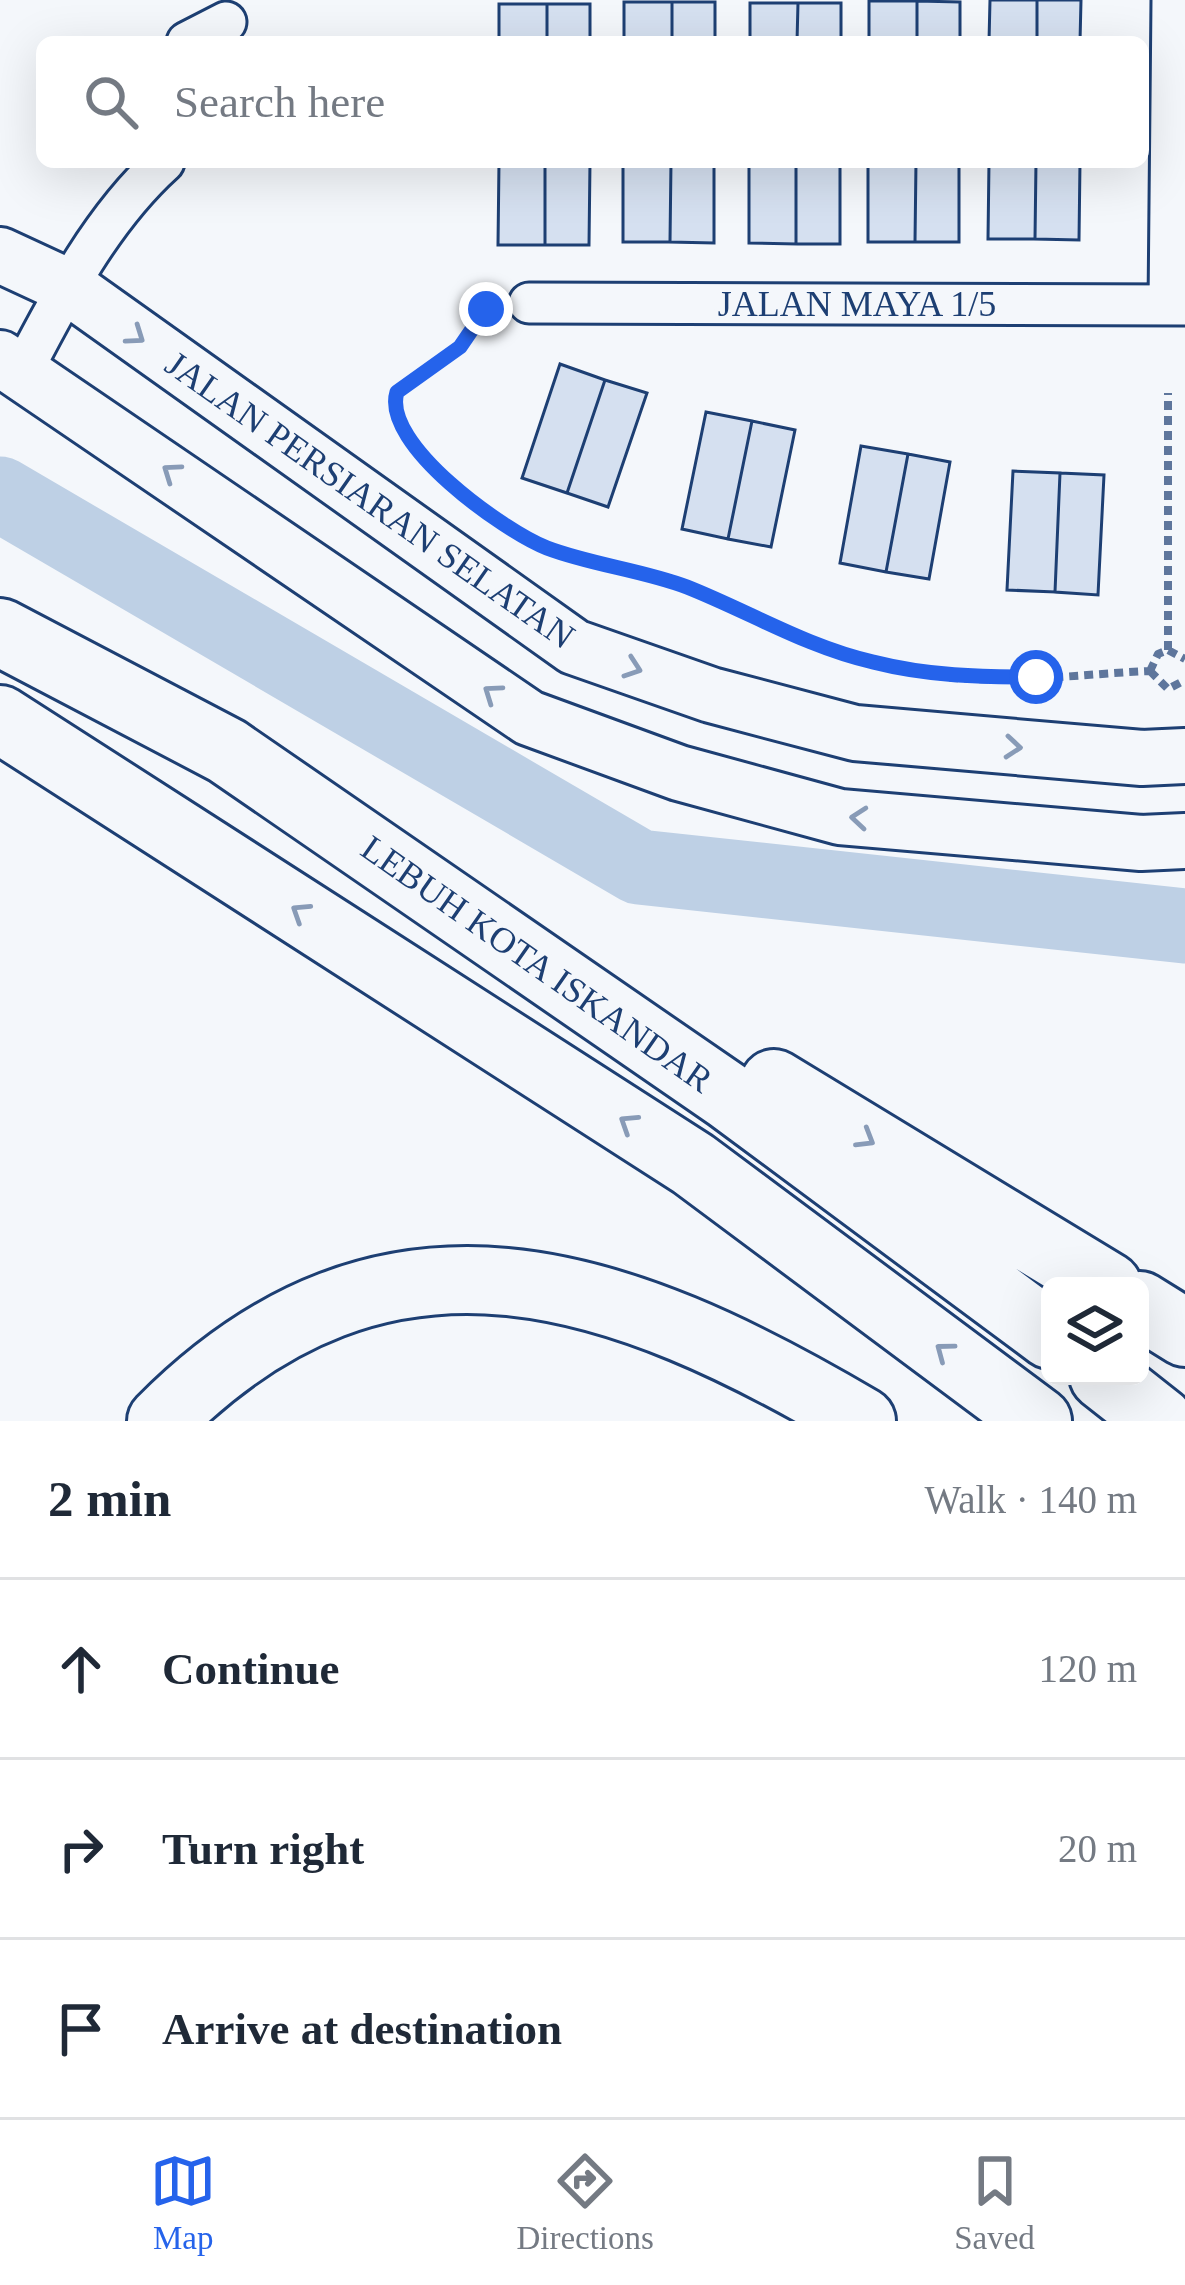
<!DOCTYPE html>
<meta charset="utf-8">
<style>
body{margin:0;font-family:"Times New Roman",serif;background:#f6f6f7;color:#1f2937}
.controls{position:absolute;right:36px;bottom:36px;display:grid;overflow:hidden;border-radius:18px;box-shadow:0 12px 48px #0002}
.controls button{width:108px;height:108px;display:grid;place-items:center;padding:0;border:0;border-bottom:3px solid #e0e1e3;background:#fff;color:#1f2937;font:60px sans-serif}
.stop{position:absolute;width:36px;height:36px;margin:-27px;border:9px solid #2563eb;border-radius:50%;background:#fff}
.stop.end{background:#2563eb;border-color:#fff;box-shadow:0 3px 12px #0008}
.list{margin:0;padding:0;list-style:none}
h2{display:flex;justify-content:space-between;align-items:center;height:156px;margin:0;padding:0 48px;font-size:51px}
h2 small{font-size:39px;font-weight:400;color:#747a83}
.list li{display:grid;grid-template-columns:78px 1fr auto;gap:36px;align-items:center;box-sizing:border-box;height:180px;padding:0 48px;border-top:3px solid #e0e1e3}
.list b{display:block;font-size:45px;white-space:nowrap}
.list em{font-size:39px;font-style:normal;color:#747a83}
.icon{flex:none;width:66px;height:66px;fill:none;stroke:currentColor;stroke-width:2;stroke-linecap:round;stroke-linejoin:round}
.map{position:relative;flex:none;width:1185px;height:1421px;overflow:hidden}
.search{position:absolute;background:#fff;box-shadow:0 12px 48px #0002;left:36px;right:36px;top:36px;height:132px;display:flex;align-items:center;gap:30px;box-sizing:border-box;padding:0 42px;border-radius:18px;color:#747a83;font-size:45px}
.sheet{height:696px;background:#fff}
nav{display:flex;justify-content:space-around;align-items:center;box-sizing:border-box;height:168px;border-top:3px solid #e0e1e3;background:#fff;font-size:33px;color:#747a83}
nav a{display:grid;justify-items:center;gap:6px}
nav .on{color:#2563eb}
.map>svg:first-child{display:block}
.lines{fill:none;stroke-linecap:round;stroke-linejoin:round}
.river{stroke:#bed0e5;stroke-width:75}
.building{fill:#d5e0f0;stroke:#1d3f73;stroke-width:3}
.street-casing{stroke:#1d3f73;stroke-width:45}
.secondary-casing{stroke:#1d3f73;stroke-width:60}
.highway-casing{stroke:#1d3f73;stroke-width:72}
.path{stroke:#5e769c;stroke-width:8;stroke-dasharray:9 6;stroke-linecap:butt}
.street{stroke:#f4f7fb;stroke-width:39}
.secondary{stroke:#f4f7fb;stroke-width:54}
.highway{stroke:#f4f7fb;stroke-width:66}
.oneway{stroke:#889bb7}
.route{stroke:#2563eb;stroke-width:15}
.labels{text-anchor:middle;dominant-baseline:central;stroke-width:9;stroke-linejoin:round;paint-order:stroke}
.street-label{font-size:36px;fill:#1d3f73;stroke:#f4f7fb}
</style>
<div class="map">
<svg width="1185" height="1421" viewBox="0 0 1185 1421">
<rect width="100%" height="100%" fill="#f4f7fb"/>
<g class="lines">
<path class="river" d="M0 494 639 867 1185 926"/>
</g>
<path class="building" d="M990 0H1037V42H989Z
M1037 0H1081L1080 42H1037Z
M869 1H917V42H869Z
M917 1 960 2V42H917Z
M624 2H672V42H624Z
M672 2H715V42H672Z
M750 3H798L797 42H750Z
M798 3H841V42H797Z
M499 4H547V42H499Z
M547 4H590V42H547Z
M499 162H545V245H498Z
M545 162H590L589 245H545Z
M623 162H671L670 242H623Z
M671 162H714V243L670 242Z
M749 162H796V244L749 243Z
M796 162H840V244H796Z
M868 162H916L915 242H868Z
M916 162H959V242H915Z
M989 162H1036L1035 239H988Z
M1036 162H1080L1079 240 1035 239Z
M560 364 605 380 567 493 522 478Z
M605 380 647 393 608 507 567 493Z
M706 412 752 421 728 539 682 529Z
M752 421 795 430 771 547 728 539Z
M861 446 908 454 886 572 840 563Z
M908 454 950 462 929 579 886 572Z
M1013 471 1060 473 1055 592 1007 590Z
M1060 473 1104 475 1098 595 1055 592Z"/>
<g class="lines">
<g class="street-casing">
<path id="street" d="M187 42 226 22
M529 303 1185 305
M1169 305 1172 0
M23 370C61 297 102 218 164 162"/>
</g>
<g class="secondary-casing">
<path id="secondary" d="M0 255 67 286 574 647 711 695 855 733 1142 758 1185 756
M0 358 529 718 679 773 840 817 1141 843 1185 841"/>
</g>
<g class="highway-casing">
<path id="highway" d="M0 632 227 751 728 1096 1050 1335
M0 719 693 1164 1038 1421
M774 1083 1108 1286
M1140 1305 1185 1333
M1103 1376 1160 1421
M161 1421C387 1193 620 1278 862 1421"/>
</g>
<path class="path" d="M491 308 460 347 396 391C382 445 504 532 548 548 593 565 644 570 689 588 769 622 843 661 930 675 1002 686 1078 674 1150 671
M1168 650V393
M1150 671 1158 654 1168 650 1185 659
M1150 671 1168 689 1185 680"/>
<use href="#street" class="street"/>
<use href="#secondary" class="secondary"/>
<use href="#highway" class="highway"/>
</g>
<defs><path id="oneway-chevron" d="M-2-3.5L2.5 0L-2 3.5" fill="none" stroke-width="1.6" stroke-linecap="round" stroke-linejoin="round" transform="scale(3)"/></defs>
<g class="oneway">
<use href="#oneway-chevron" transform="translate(136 336) rotate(35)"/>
<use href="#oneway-chevron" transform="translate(171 472) rotate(-145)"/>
<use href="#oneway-chevron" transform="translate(633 668) rotate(19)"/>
<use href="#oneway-chevron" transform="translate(492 693) rotate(-145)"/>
<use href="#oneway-chevron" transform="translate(1013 747) rotate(5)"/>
<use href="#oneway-chevron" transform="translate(859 818) rotate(-175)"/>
<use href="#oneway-chevron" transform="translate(300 912) rotate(-147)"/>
<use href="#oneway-chevron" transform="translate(628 1123) rotate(-147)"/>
<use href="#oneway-chevron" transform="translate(866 1139) rotate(31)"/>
<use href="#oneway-chevron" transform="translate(944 1351) rotate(-143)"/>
</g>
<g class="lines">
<path class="route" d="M486 309 460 347 397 392C381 444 504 531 547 548 592 565 642 570 687 587 750 612 807 647 873 662 928 676 980 677 1036 677"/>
</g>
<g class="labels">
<g class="street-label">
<text x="857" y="304">JALAN MAYA 1/5</text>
<text transform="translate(370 500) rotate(35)">JALAN PERSIARAN SELATAN</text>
<text transform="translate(537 964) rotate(35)">LEBUH KOTA ISKANDAR</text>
</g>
</g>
</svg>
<div class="controls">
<button><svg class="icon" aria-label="layers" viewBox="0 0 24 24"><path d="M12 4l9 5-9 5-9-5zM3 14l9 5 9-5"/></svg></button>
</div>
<div class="stop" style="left:1036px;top:677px"></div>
<div class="stop end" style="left:486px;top:309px"></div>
<div class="search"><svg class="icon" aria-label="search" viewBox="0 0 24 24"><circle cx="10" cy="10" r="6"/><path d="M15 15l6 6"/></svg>Search here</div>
</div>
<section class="sheet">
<h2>2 min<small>Walk · 140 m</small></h2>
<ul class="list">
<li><svg class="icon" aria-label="ahead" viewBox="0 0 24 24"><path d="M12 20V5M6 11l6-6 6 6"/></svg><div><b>Continue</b></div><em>120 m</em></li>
<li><svg class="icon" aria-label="right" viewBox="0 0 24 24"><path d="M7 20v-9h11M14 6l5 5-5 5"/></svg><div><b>Turn right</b></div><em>20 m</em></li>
<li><svg class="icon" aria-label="arrive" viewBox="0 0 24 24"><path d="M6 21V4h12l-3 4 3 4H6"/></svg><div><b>Arrive at destination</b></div></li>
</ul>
</section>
<nav>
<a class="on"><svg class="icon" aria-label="map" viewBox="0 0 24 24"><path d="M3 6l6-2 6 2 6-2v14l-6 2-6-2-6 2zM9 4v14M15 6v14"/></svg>Map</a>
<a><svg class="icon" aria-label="directions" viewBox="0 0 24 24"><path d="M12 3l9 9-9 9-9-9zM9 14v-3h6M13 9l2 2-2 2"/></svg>Directions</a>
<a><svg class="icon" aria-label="saved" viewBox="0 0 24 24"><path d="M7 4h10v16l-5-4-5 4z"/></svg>Saved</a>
</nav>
